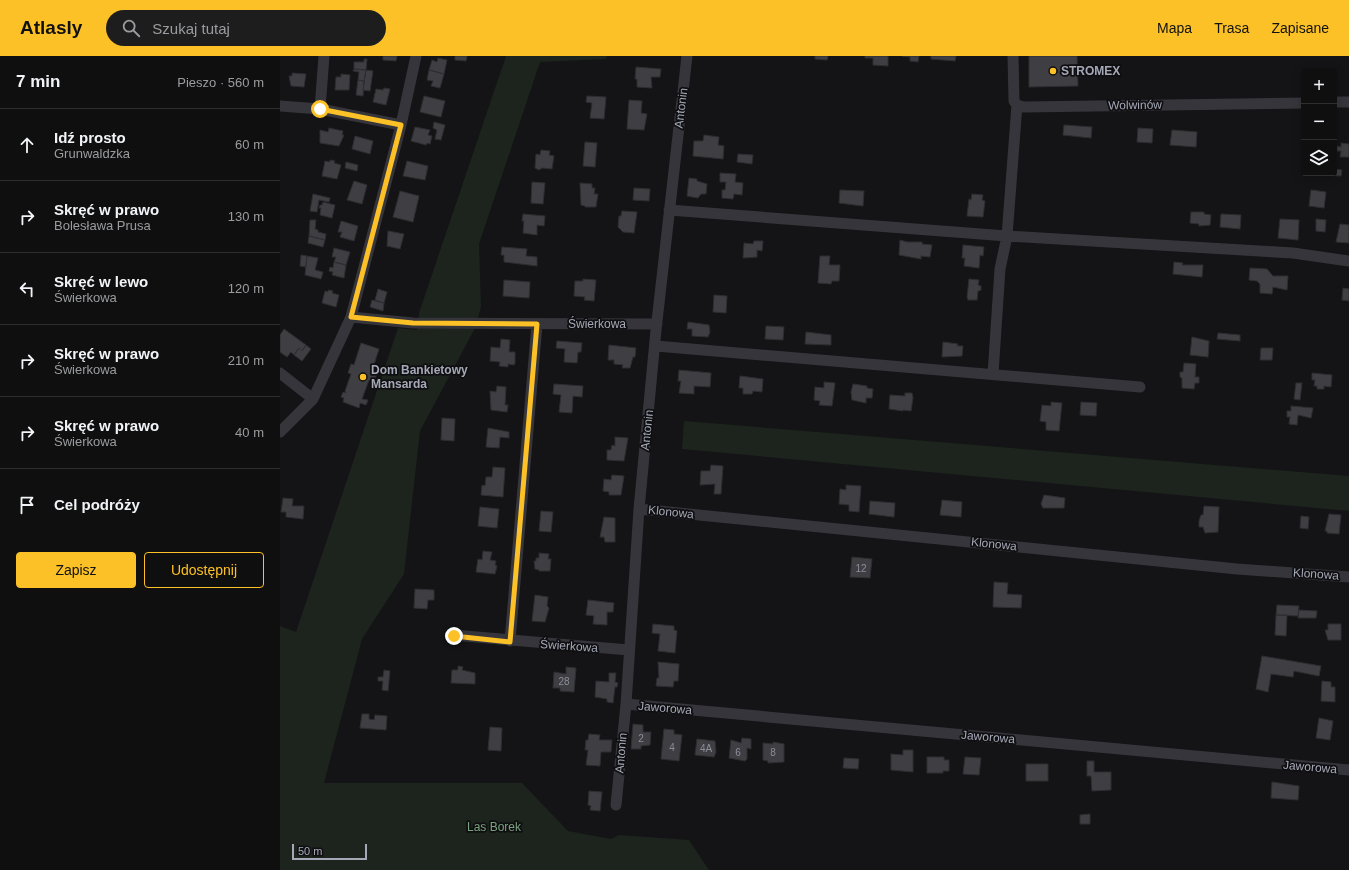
<!DOCTYPE html>
<html lang="pl">
<meta charset="utf-8">
<style>
body{margin:0;font-family:Arial,sans-serif;background:#1d1d1e;color:#f1f3f6}
.controls{position:absolute;right:12px;top:12px;display:grid;overflow:hidden;border-radius:4px;box-shadow:0 2px 10px #0003}
.controls button{width:36px;height:36px;display:grid;place-items:center;padding:0;border:0;border-bottom:1px solid #2f2f30;background:#0f0f10;color:#f1f3f6;font:20px sans-serif}
.scale{position:absolute;left:12px;bottom:10px;width:75px;box-sizing:border-box;padding-left:4px;border:2px solid #a5a9b7;border-top:0;font-size:11px;line-height:14px;white-space:nowrap;color:#a5a9b7;-webkit-text-stroke:3px #0f0f11;paint-order:stroke}
.stop{position:absolute;width:12px;height:12px;margin:-9px;border:3px solid #fcc126;border-radius:50%;background:#fff}
.stop.end{background:#fcc126;border-color:#fff;box-shadow:0 1px 4px #0008}
.list{margin:0;padding:0;list-style:none}
h2{display:flex;justify-content:space-between;align-items:center;height:52px;margin:0;padding:0 16px;font-size:17px}
h2 small{font-size:13px;font-weight:400;color:#9b9c9f}
.list li{display:grid;grid-template-columns:26px 1fr auto;gap:12px;align-items:center;box-sizing:border-box;height:72px;padding:0 16px;border-top:1px solid #2f2f30}
.list b{display:block;font-size:15px;white-space:nowrap}
.list p{margin:0;font-size:13px;white-space:nowrap;color:#9b9c9f}
.list em{font-size:13px;font-style:normal;color:#9b9c9f}
.actions{display:flex;gap:8px;padding:12px 16px}
.actions a{flex:1;padding:9px 0;border:1px solid #fcc126;border-radius:4px;text-align:center;font-size:14px;color:#fcc126}
.actions .main{background:#fcc126;color:#111}
.icon{flex:none;width:22px;height:22px;fill:none;stroke:currentColor;stroke-width:2;stroke-linecap:round;stroke-linejoin:round}
.map{position:relative;flex:none;width:1069px;height:814px;overflow:hidden}
header{display:flex;align-items:center;gap:24px;box-sizing:border-box;height:56px;padding:0 20px;background:#fcc126;color:#111}
header strong{font-size:19px}
nav{display:flex;gap:22px;margin-inline-start:auto;font-size:14px}
.search{width:280px;height:36px;background:#1d1d1e;display:flex;align-items:center;gap:10px;box-sizing:border-box;padding:0 14px;border-radius:22px;color:#9b9c9f;font-size:15px}
main{display:flex}
aside{flex:1;background:#0f0f10}
.map>svg:first-child{display:block}
.green{fill:#1c241d}
.building{fill:#3e3e43;stroke:#2e2e32}
.lines{fill:none;stroke-linecap:round;stroke-linejoin:round}
.street{stroke:#35353b;stroke-width:11}
.route{stroke:#fcc126;stroke-width:5}
.poi-dot{fill:#fcc126;stroke:#0f0f11;stroke-width:1.5}
.labels{text-anchor:middle;dominant-baseline:central;stroke-width:3.5;stroke-linejoin:round;paint-order:stroke}
.number-label{font-size:10px;fill:#8b8e9a}
.poi-label{font-size:12px;font-weight:bold;fill:#a5a9b7;stroke:#0f0f11;text-anchor:start}
.street-label{font-size:12px;fill:#a5a9b7;stroke:#0f0f11}
.park-label{font-size:12px;fill:#7ba37f;stroke:#0f0f11}
</style>
<header>
<strong>Atlasly</strong>
<div class="search"><svg class="icon" aria-label="search" viewBox="0 0 24 24"><circle cx="10" cy="10" r="6"/><path d="M15 15l6 6"/></svg>Szukaj tutaj</div>
<nav><a>Mapa</a><a>Trasa</a><a>Zapisane</a></nav>
</header>
<main>
<aside>
<h2>7 min<small>Pieszo · 560 m</small></h2>
<ul class="list">
<li><svg class="icon" aria-label="ahead" viewBox="0 0 24 24"><path d="M12 20V5M6 11l6-6 6 6"/></svg><div><b>Idź prosto</b><p>Grunwaldzka</p></div><em>60 m</em></li>
<li><svg class="icon" aria-label="right" viewBox="0 0 24 24"><path d="M7 20v-9h11M14 6l5 5-5 5"/></svg><div><b>Skręć w prawo</b><p>Bolesława Prusa</p></div><em>130 m</em></li>
<li><svg class="icon" aria-label="left" viewBox="0 0 24 24"><path d="M17 20v-9H6M10 6l-5 5 5 5"/></svg><div><b>Skręć w lewo</b><p>Świerkowa</p></div><em>120 m</em></li>
<li><svg class="icon" aria-label="right" viewBox="0 0 24 24"><path d="M7 20v-9h11M14 6l5 5-5 5"/></svg><div><b>Skręć w prawo</b><p>Świerkowa</p></div><em>210 m</em></li>
<li><svg class="icon" aria-label="right" viewBox="0 0 24 24"><path d="M7 20v-9h11M14 6l5 5-5 5"/></svg><div><b>Skręć w prawo</b><p>Świerkowa</p></div><em>40 m</em></li>
<li><svg class="icon" aria-label="arrive" viewBox="0 0 24 24"><path d="M6 21V4h12l-3 4 3 4H6"/></svg><div><b>Cel podróży</b></div></li>
</ul>
<div class="actions"><a class="main">Zapisz</a><a>Udostępnij</a></div>
</aside>
<div class="map">
<svg width="1069" height="814" viewBox="0 0 1069 814">
<rect width="100%" height="100%" fill="#141416"/>
<path class="green" d="M226 0H327L326 3 260 6 199 188 201 251 195 272 140 375 124 518 82 583 44 727H242L288 775 331 783 339 779 409 784 429 814H0V570L16 576 118 272 137 274 139 257Z
M404 365 1069 420V455L402 393Z"/>
<path class="building" d="M103 0H117L116 5 103 4Z
M175 0H187L186 5 175 4Z
M535 0H548L547 4 535 3Z
M585 0H608V10L593 9V2H585Z
M622 0H639L638 6 630 5V1Z
M651 0H676L675 5 651 3Z
M749 0H797L798 30 749 31Z
M158 2 167 4 164 18 149 14 152 4 157 6Z
M84 3H87L86 14 74 13V6H84Z
M356 11 381 13 380 21H371L372 32 357 31V23H355Z
M74 13 86 14 84 25 78 24 79 16 73 15Z
M86 14 93 15 90 35 83 34Z
M149 14 164 18 160 32 151 30 153 25 147 24Z
M12 17 26 18 24 31 11 30 9 20H12Z
M61 18 70 19 69 34H55L56 21H61Z
M78 24 84 25 83 40 76 39Z
M104 32 110 33 106 49 93 46 96 33 103 34Z
M144 40 165 45 161 61 140 56Z
M307 40 326 41 324 63 310 62 312 47 306 46Z
M349 44 362 45 361 57 367 58 364 74 347 73Z
M154 66 165 69 161 84 155 83 157 74 153 72Z
M784 69 812 71 811 82 783 79Z
M135 71 150 74 148 79 152 80 150 88 147 87 146 89 131 85Z
M49 72 63 75 62 79H64L59 90 40 87V74L48 76Z
M858 72 873 73 872 87 857 86Z
M892 74 917 76 916 91 890 89Z
M424 79 439 81 438 89 444 90 443 103 413 100 414 85H423Z
M75 80 93 85 90 98 72 93Z
M305 86 317 87 315 111 303 110Z
M1061 87 1069 88V101H1060L1061 95H1057V90L1061 91Z
M261 94 270 95 269 99 274 100 272 113 262 112 259 114 255 112 256 98 260 99Z
M458 98 473 99 472 108 457 106Z
M50 104 55 105 54 107 61 109 57 123 42 120 45 105 50 106Z
M127 105 148 110 145 124 123 120Z
M66 106 78 109 77 115 65 112Z
M1054 113 1062 114 1061 120 1043 119 1044 117H1054Z
M440 117 456 118 455 126 463 127 462 139 454 138 453 143 442 142V134H445L446 126H440Z
M409 122 417 123V125L427 128 426 138H421L418 142 407 140Z
M74 125 87 129 82 148 67 144Z
M252 126 265 127 263 148 251 147Z
M300 127 312 128V132H315L314 138H318L316 151H305V150L301 149Z
M354 132 370 133 369 145 353 144Z
M560 134 584 135 583 150 559 147Z
M1031 134 1046 136 1044 152 1029 150Z
M120 135 139 140 133 166 113 161Z
M33 138 50 142 49 146 39 144 37 156 30 155Z
M692 138 703 139 702 144 705 145 703 161 687 160 689 143 691 144Z
M43 146 55 149 52 162 40 159 41 152H39L40 149H42Z
M342 155 357 156 354 177 343 176 338 171 339 160H341Z
M911 156H924V158L931 159 930 169 919 170V168L910 167Z
M243 158 265 160 264 170 257 169V179L243 177 244 165H242Z
M941 158 961 159 960 173 940 171Z
M1000 163 1019 164 1018 184 998 182Z
M1036 163 1046 164 1045 176 1036 175Z
M30 164H36L35 173 38 174V176L46 178 45 184 29 180Z
M61 165 78 170 74 185 60 181 62 176H58Z
M1060 168 1069 169V187L1056 186Z
M108 175 124 178 120 193 107 190Z
M29 180 45 184 43 191 28 187Z
M620 184 627 186H642V188L652 189 650 201 641 200V203L619 199Z
M474 185H483L482 195 477 194V201L463 202 464 187 473 188Z
M683 189 704 191 703 200 700 199 699 212 684 210 685 202H682Z
M222 191 247 193 246 200 257 201V210L224 206V199H221Z
M54 192 70 196 66 209 54 206 56 201H52Z
M21 199 27 200 26 211 20 210Z
M27 200 38 202 35 214 43 216 41 223 25 219Z
M540 200H550L549 209H560L559 225H552L551 228 538 227Z
M54 206 66 209 64 222 52 219 53 216 49 215 50 211 53 212Z
M894 206 903 207 902 209H923L922 221 893 218Z
M970 212 987 213 993 220H1008L1007 234 993 231 992 238 980 237V228L977 225 969 224Z
M303 223 316 224 314 245 304 244 305 241 294 240 295 225H303Z
M689 223 699 224 698 229 701 230V234L698 235 697 244H688L687 241Z
M224 224 250 226 249 242 223 240Z
M1063 232 1069 233V245L1062 244Z
M98 233 107 236 104 247 95 244Z
M48 234 53 235 52 237 59 239 56 251 42 247 45 235 48 236Z
M434 239 447 240 446 257 433 256Z
M92 244 104 247 103 255 90 251Z
M408 266 429 269 430 276 428 281 412 280V273H407Z
M486 270 504 271 503 284 485 283Z
M4 273 26 289 22 295 19 292 14 299 11 296 7 301 0 296V279Z
M526 276 551 279V289L525 288Z
M938 277 960 279V285L937 283Z
M912 281 929 285 928 301 910 299Z
M221 283 230 284 229 296H235V307L234 309 228 308V311L219 310 220 306 210 305 211 291 220 292Z
M277 285 302 287 301 296H298L297 307 284 306 285 293 276 292Z
M663 286 678 288 677 290H683L682 300 662 301Z
M81 287 99 293 92 315 97 317 94 326 89 324 82 343 88 344 86 349 80 347 79 352 63 346 64 342 61 341 63 336 66 337 65 335 71 318 68 317 71 308 74 309Z
M26 289 31 293 22 305 14 299 19 292 22 295Z
M329 289 356 292 355 301H353L350 312H342L343 309 334 308V304H328Z
M981 292H993L992 304H980Z
M904 307 916 308 915 321H919V327H915L914 333 902 332V322L900 321V316H903Z
M399 314 431 317 430 331 414 330V338L399 337 401 325H398Z
M1032 317 1052 319 1051 331 1044 330V333H1037V330H1034L1035 324H1032Z
M460 320 483 323 482 336 473 335 472 338H463V332H459Z
M544 326 555 327 552 350 539 349 540 345 534 344 535 331 544 332Z
M1016 327H1022L1020 344 1014 343Z
M274 328 303 330 302 341 293 340 292 357 279 356 281 339 273 338Z
M573 328 587 330V332L593 333 592 342H586V347L572 344 571 336Z
M217 330 226 331 225 349H228L227 356 211 354 210 335 216 336Z
M625 337H632L633 342 631 355 623 354V355L609 353 610 339 625 340Z
M771 346 782 347 779 375 766 374V366L760 365 762 349 771 350Z
M801 346 817 347 816 360 800 359Z
M1011 350 1033 352 1031 362 1018 359 1017 369 1009 368 1010 361H1007V355H1011Z
M162 362 175 363 174 385 161 384Z
M208 372 229 376V382L220 381 219 392 206 391Z
M335 381 348 382 344 405 327 404V394H331L332 389 335 390Z
M431 409 443 410 441 438H434L435 428 420 429 421 415H430Z
M213 411 225 412 223 441 201 439 202 429 205 430 206 421H212Z
M332 419 344 420 341 439H329V436L323 435 324 423 331 424Z
M566 429 581 430 579 456 569 455V449L559 448 560 433 566 434Z
M764 439 785 442 784 452H763L761 448Z
M3 442 13 443 12 450H24L23 463 6 461V456H1Z
M662 444 682 446 681 461 660 459Z
M590 445 615 447 614 461 589 458Z
M924 450 939 451 938 476 925 477 923 471H919V465L921 459H923Z
M200 451 219 453 217 472 198 470Z
M261 455 273 456 271 476 259 475Z
M1049 458 1061 459 1059 478 1047 477V475H1045Z
M1021 460 1029 461 1028 473 1020 472Z
M324 461 335 462V486H325L324 481H320Z
M203 495 212 496 210 504 216 505 215 509 217 510 215 518 196 516 198 503 202 504Z
M259 497 269 498 268 503H271L270 515H259V514L255 513 254 505H256V502H259Z
M572 501 592 503 590 522 570 521Z
M714 526 728 527 727 538 742 539 741 552 713 551Z
M135 533 154 534V544H148L147 553 134 552Z
M255 539 268 541 267 550 269 552 265 566 252 565Z
M308 544 334 547 333 556H327V569L313 568 314 560 306 559Z
M997 549 1019 550 1018 560 996 559Z
M1019 554 1037 555 1036 562H1018Z
M996 559H1007L1006 580 995 579Z
M373 568 394 570V574L397 575 395 597 378 595 380 578 372 577Z
M1048 568H1061V584H1048L1045 574H1048Z
M982 600 1041 610 1039 620 1014 615 1013 621 991 618 988 636 976 633Z
M378 606 399 608 398 625H394L393 631 376 630 377 622H379Z
M178 610 183 611 182 614 195 617V628L171 627 172 614H178Z
M286 611 296 612 294 636 280 635V632H273L274 616 286 618Z
M104 614 110 615 108 635 102 634 103 625H98V621H103Z
M329 617H336L335 626 338 627 337 631H335L333 647 327 646V643L315 641 316 625 329 626Z
M1042 625 1051 626V631H1055V646L1041 645Z
M82 658H89V663L94 664 95 659 107 660 106 674 80 672Z
M1039 662 1053 665 1050 684 1036 682Z
M353 668 363 669V676H371L370 689 361 690V693H351Z
M210 671 222 672 221 695 208 694Z
M384 673 394 674V678L402 679 399 705 381 703Z
M309 678 320 679 319 684H332L331 696H321L320 710 306 709 308 694H305L306 684H308Z
M462 682 471 683V693L467 692V703L465 705 449 702 451 684 461 687Z
M417 683 435 685 436 696 434 701 415 699Z
M493 686 504 688V706L488 707V705L483 704V687L493 688Z
M623 694H633V716L611 714V698L623 699Z
M647 701H664V704H669V715H663V717H647Z
M685 701 701 702 699 719 683 718Z
M564 702 579 703 578 713 563 712Z
M807 705H814V716H831V734L812 735 811 720H807Z
M746 708H768V725H746Z
M992 726 1019 730 1018 744 991 742Z
M309 735 322 736 320 755 310 754 311 750 308 749Z
M810 758V768H800V759Z"/>
<g class="lines">
<path class="street" d="M733 0 734 45 737 49 744 51 1024 47
M1054 46H1069
M0 50 40 53 121 69
M40 53 44 0
M389 154 727 180 1013 197 1069 205
M71 261 133 267 377 268
M376 290 860 331
M0 317 33 343
M713 318 720 213 727 180 737 49
M0 376 33 343 71 261 121 69 136 0
M359 453 957 513 1069 521
M173 579 349 594
M230 585 257 268
M346 648 1069 714
M336 749 346 648 359 453 376 274 407 0"/>
</g>
<g class="lines">
<path class="route" d="M40 53 121 69 71 261 133 267 257 268 230 586 174 580"/>
</g>
<g class="poi-dot">
<circle cx="773" cy="15" r="4"/>
<circle cx="83" cy="321" r="4"/>
</g>
<g class="labels">
<g class="number-label">
<text x="581" y="512">12</text>
<text x="284" y="625">28</text>
<text x="361" y="682">2</text>
<text x="392" y="691">4</text>
<text x="426" y="692">4A</text>
<text x="458" y="696">6</text>
<text x="493" y="696">8</text>
</g>
<g class="poi-label">
<text x="781" y="15">STROMEX</text>
<text x="91" y="314">Dom Bankietowy<tspan x="91" dy="14">Mansarda</tspan></text>
</g>
<g class="street-label">
<text transform="translate(855 49) rotate(-1)">Wolwinów</text>
<text transform="translate(401 52) rotate(-83)">Antonin</text>
<text x="317" y="268">Świerkowa</text>
<text transform="translate(367 374) rotate(-84)">Antonin</text>
<text transform="translate(391 456) rotate(6)">Klonowa</text>
<text transform="translate(714 488) rotate(6)">Klonowa</text>
<text transform="translate(1036 518) rotate(4)">Klonowa</text>
<text transform="translate(289 590) rotate(4)">Świerkowa</text>
<text transform="translate(385 652) rotate(5)">Jaworowa</text>
<text transform="translate(708 681) rotate(5)">Jaworowa</text>
<text transform="translate(341 697) rotate(-85)">Antonin</text>
<text transform="translate(1030 711) rotate(5)">Jaworowa</text>
</g>
<g class="park-label">
<text x="214" y="771">Las Borek</text>
</g>
</g>
</svg>
<div class="controls">
<button>+</button>
<button>−</button>
<button><svg class="icon" aria-label="layers" viewBox="0 0 24 24"><path d="M12 4l9 5-9 5-9-5zM3 14l9 5 9-5"/></svg></button>
</div>
<div class="scale">50 m</div>
<div class="stop" style="left:40px;top:53px"></div>
<div class="stop end" style="left:174px;top:580px"></div>
</div>
</main>
